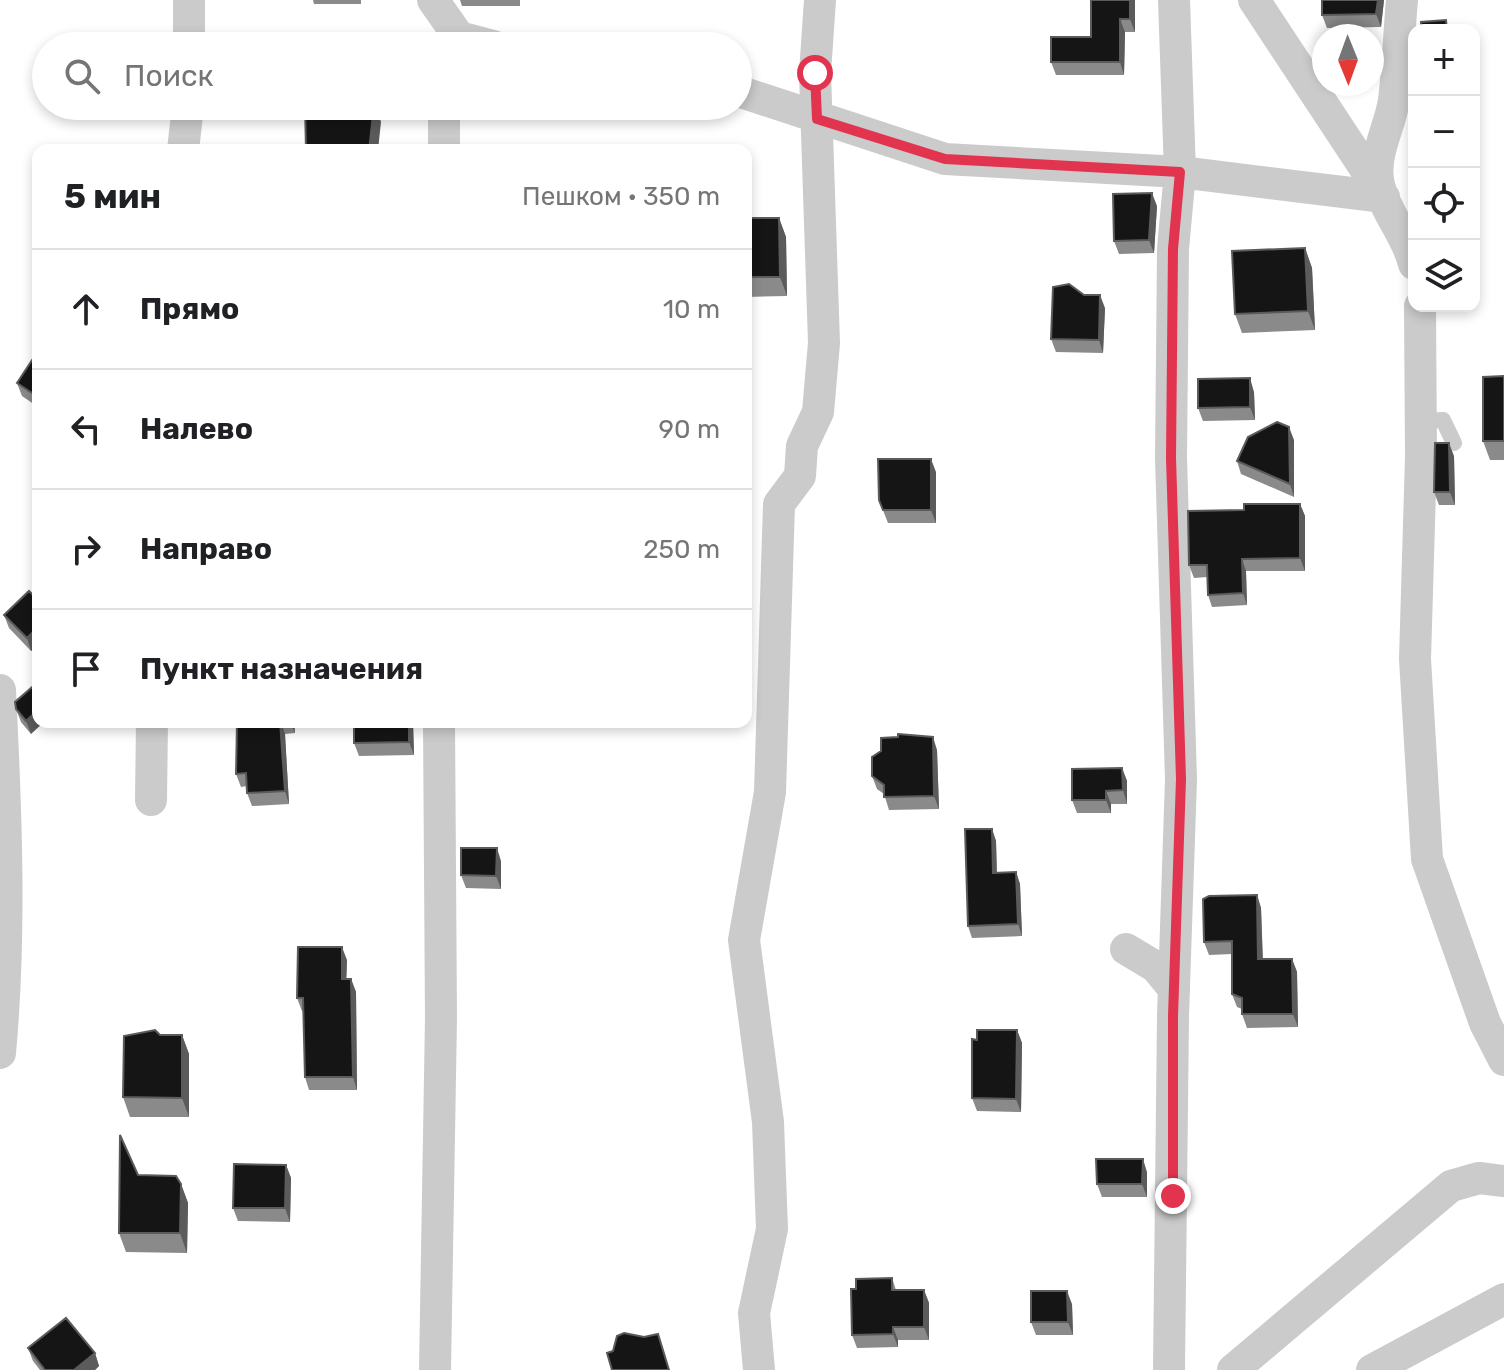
<!DOCTYPE html>
<html lang="ru">
<meta charset="utf-8">
<style>
body{margin:0;font-family:Rubik,sans-serif;background:#f6f6f6;color:#202124}
.controls{position:absolute;right:24px;top:24px;display:grid;overflow:hidden;border-radius:16px;box-shadow:0 4px 12px #0003}
.controls button{width:72px;height:72px;display:grid;place-items:center;padding:0;border:0;border-bottom:2px solid #e0e0e0;background:#fff;color:#202124;font:40px sans-serif}
.compass{position:absolute;left:1312px;top:24px;width:72px;height:72px;border-radius:50%;background:#fff;box-shadow:0 4px 12px #0003;rotate:179deg}
.stop{position:absolute;width:24px;height:24px;margin:-18px;border:6px solid #e2334f;border-radius:50%;background:#fff}
.stop.end{background:#e2334f;border-color:#fff;box-shadow:0 2px 8px #0008}
.list{margin:0;padding:0;list-style:none}
h2{display:flex;justify-content:space-between;align-items:center;height:104px;margin:0;padding:0 32px;font-size:34px}
h2 small{font-size:26px;font-weight:400;color:#757577}
.list li{display:grid;grid-template-columns:52px 1fr auto;gap:24px;align-items:center;box-sizing:border-box;height:120px;padding:0 32px;border-top:2px solid #e0e0e0}
.list b{display:block;font-size:30px;white-space:nowrap}
.list em{font-size:26px;font-style:normal;color:#757577}
.icon{flex:none;width:44px;height:44px;fill:none;stroke:currentColor;stroke-width:2;stroke-linecap:round;stroke-linejoin:round}
.map{position:relative;flex:none;width:1504px;height:1370px;overflow:hidden}
.search{position:absolute;background:#fff;box-shadow:0 4px 12px #0003;left:32px;top:32px;width:720px;height:88px;display:flex;align-items:center;gap:20px;box-sizing:border-box;padding:0 28px;border-radius:44px;color:#757577;font-size:30px}
.panel{position:absolute;background:#fff;box-shadow:0 4px 12px #0003;left:32px;top:144px;width:720px;height:584px;border-radius:16px}
.map>svg:first-child{display:block}
.lines{fill:none;stroke-linecap:round;stroke-linejoin:round}
.service{stroke:#cbcbcb;stroke-width:16}
.minor{stroke:#cbcbcb;stroke-width:32}
.wall{fill:#8a8a8a}
.shaded-wall{fill:#5b5b5b}
.building{fill:#151515;stroke:#5b5b5b;stroke-width:2}
.route{stroke:#e2334f;stroke-width:10}
</style>
<div class="map">
<svg width="1504" height="1370" viewBox="0 0 1504 1370">
<rect width="100%" height="100%" fill="#fff"/>
<g class="lines">
<path class="service" d="M1421 421 1443 420 1454 443"/>
<path class="minor" d="M189 0V46
M433 0 459 37 493 46
M1254 0 1382 194
M1402 0C1399 33 1398 67 1394 100 1390 128 1372 156 1379 185 1386 214 1407 235 1414 264
M738 91 945 159 1180 172 1384 197
M444 106V150
M183 150 188 106
M1420 306 1421 456 1415 659 1427 859 1485 1023 1504 1060
M0 690C6 811 11 933 0 1053
M151 800 152 722
M1126 949 1156 967 1174 989
M435 1370 441 1018 439 722
M759 1370 754 1313 772 1229 768 1122 744 940 770 792 779 504 800 476 802 446 818 412 824 343 815 73 820 0
M1169 1370 1173 1016 1181 779 1171 458 1173 249 1180 172 1174 0
M1233 1370 1451 1186 1479 1178 1504 1181
M1372 1370 1504 1299"/>
</g>
<path class="wall" d="M313 0H361V4H314Z
M460 0H520V6H462Z
M1135 0V32H1125L1124 75H1056L1051 62 1091 37Z
M1322 0H1384L1381 27 1327 28 1322 15Z
M1157 206 1154 253 1119 254 1114 241Z
M746 218H779L786 237 787 296 746 297Z
M1305 248 1312 268 1315 330 1242 333 1235 314Z
M1105 308 1103 353 1056 352 1051 339Z
M38 351V407L22 396 17 383Z
M1504 376V460H1490L1483 441Z
M1254 392 1255 420 1203 421 1198 408Z
M1294 440V497L1241 474 1237 461Z
M1454 456 1455 505H1439L1434 492Z
M936 472V523H888L879 500Z
M1300 504 1305 516V571H1246L1247 605 1212 607 1208 595 1207 577 1194 578 1189 565 1244 510Z
M38 600V645L31 651 9 628 4 615Z
M38 682 31 734 21 722 16 709Z
M237 722H294L295 733 285 734 289 804 252 806 247 793V786L241 787 236 774Z
M413 722 414 755 359 756 354 743Z
M937 750 939 809 889 810 884 794 877 789 872 776Z
M1122 768 1127 781V804H1111V813H1077L1072 800Z
M992 829 996 841 997 873 1016 872 1020 884 1022 936 972 938 968 926Z
M501 861V889L466 888 461 875Z
M1257 895 1261 908 1263 959H1292L1297 972 1298 1027 1247 1028 1242 1014V1009L1237 1007 1232 994V954L1209 955 1204 942Z
M347 960 346 979H351L356 992 357 1090H309L305 1077 303 1011H302L297 998Z
M1017 1030 1022 1043 1021 1112 977 1111 972 1098Z
M160 1035H182L189 1054V1117H130L123 1097Z
M286 1165 291 1178 290 1222 238 1221 233 1208Z
M1147 1172V1197H1102L1097 1184Z
M138 1175 181 1184 188 1203 187 1253 126 1252 119 1233Z
M892 1278 896 1290H924L929 1303V1340H898V1347L857 1348 852 1335 856 1289Z
M1072 1304 1073 1335H1036L1031 1322Z
M28 1348 95 1353 99 1366 95 1370H40L33 1361Z"/>
<path class="shaded-wall" d="M1130 0H1135V32L1130 19Z
M1378 0H1384L1381 27 1376 14Z
M1120 19 1125 32 1124 75 1120 62Z
M374 106H376L381 122 378 150H369Z
M1152 193 1157 206 1154 253 1149 240Z
M779 218 786 237 787 296 780 277Z
M1305 248 1312 268 1315 330 1308 311Z
M1100 295 1105 308 1103 353 1099 340Z
M1250 378 1254 392 1255 420 1250 407Z
M1289 427 1294 440V497L1290 484Z
M1449 443 1454 456 1455 505 1450 492Z
M931 459 936 472V523L931 510Z
M1300 504 1305 516V571L1300 558Z
M1242 559 1246 571 1247 605 1243 593Z
M38 627V645L31 651 27 638Z
M38 710V722H44L31 734 26 721Z
M281 722 285 734 289 804 285 791Z
M290 722H294L295 733Z
M409 722H413L414 755 409 742Z
M933 737 937 750 939 809 934 796Z
M1122 768 1127 781V804L1123 790Z
M1106 791 1111 804V813L1106 800Z
M992 829 996 841 997 885 993 873Z
M497 848 501 861V889L496 876Z
M1016 872 1020 884 1022 936 1018 924Z
M1257 895 1261 908 1263 972 1258 959Z
M342 947 347 960 346 992 342 979Z
M1292 959 1297 972 1298 1027 1293 1014Z
M351 979 356 992 357 1090 353 1077Z
M1017 1030 1022 1043 1021 1112 1016 1099Z
M182 1035 189 1054V1117L182 1098Z
M1143 1159 1147 1172V1197L1142 1184Z
M286 1165 291 1178 290 1222 285 1208Z
M181 1184 188 1203 187 1253 180 1233Z
M924 1290 929 1303V1340L924 1327Z
M1067 1291 1072 1304 1073 1335 1068 1322Z
M893 1327 898 1340V1347L893 1334Z
M95 1353 99 1366 95 1370H74Z"/>
<path class="building" d="M1091 0H1130V19H1120V62H1051V37H1091Z
M1322 0H1378L1376 14 1322 15Z
M1446 20 1447 30H1421V22Z
M403 39H424L425 46H403Z
M305 106H374L369 150H306Z
M1152 193 1149 240 1114 241 1113 194Z
M746 218H779L780 277H746Z
M1305 248 1308 311 1235 314 1232 251Z
M1069 284 1084 295H1100L1099 340 1051 339 1053 287Z
M38 351V397L17 383Z
M1504 376V441H1483V377Z
M1250 378V407L1198 408V379Z
M1277 422 1289 427 1290 484 1237 461 1248 437Z
M1435 443H1449L1450 492H1434Z
M878 459H931V510H883L879 500Z
M1244 504H1300V558L1242 559 1243 593 1208 595 1207 565H1189L1188 511 1244 510Z
M29 591 38 600V627L27 638 4 615Z
M38 682V710L26 721 16 709 15 702Z
M237 722H280L285 791 247 793 246 773 236 774Z
M354 722H409V742L354 743Z
M898 734 933 737 934 796 884 797V785L872 776V757L881 751V738L898 737Z
M1122 768 1123 790 1106 791V800H1072V769Z
M965 829H992L993 873 1016 872 1018 924 968 926Z
M461 848H497L496 876 461 875Z
M1257 895 1258 959H1292L1293 1014H1242V998L1232 994V941L1204 942 1203 899 1209 896Z
M298 947H342V979H351L353 1077H305L303 998H297Z
M155 1030 160 1035H182V1098L123 1097 124 1036Z
M977 1030H1017L1016 1099 972 1098V1039L977 1040Z
M120 1135 138 1175 176 1176 181 1184 180 1233H119Z
M1096 1159H1143L1142 1184H1097Z
M234 1164 286 1165 285 1208H233Z
M892 1278V1290H924V1327H893V1334L852 1335 851 1289H856V1279Z
M1031 1291H1067L1068 1322H1031Z
M66 1318 95 1353 74 1370H45L28 1348Z
M624 1333 644 1337 658 1334 669 1370H612L607 1353 613 1351 617 1336Z"/>
<g class="lines">
<path class="route" d="M815 73 817 119 945 159 1180 172 1173 249 1171 458 1181 779 1173 1016V1196"/>
</g>
</svg>
<div class="controls">
<button>+</button>
<button>−</button>
<button><svg class="icon" aria-label="locate" viewBox="0 0 24 24"><circle cx="12" cy="12" r="6"/><path d="M12 2v4M12 18v4M2 12h4M18 12h4"/></svg></button>
<button><svg class="icon" aria-label="layers" viewBox="0 0 24 24"><path d="M12 4l9 5-9 5-9-5zM3 14l9 5 9-5"/></svg></button>
</div>
<svg class="compass" viewBox="-18 -18 36 36"><path d="M0-13l5 13h-10z" fill="#e53935"/><path d="M0 13l5-13h-10z" fill="#757577"/></svg>
<div class="stop" style="left:815px;top:73px"></div>
<div class="stop end" style="left:1173px;top:1196px"></div>
<div class="search"><svg class="icon" aria-label="search" viewBox="0 0 24 24"><circle cx="10" cy="10" r="6"/><path d="M15 15l6 6"/></svg>Поиск</div>
<section class="panel">
<h2>5 мин<small>Пешком · 350 m</small></h2>
<ul class="list">
<li><svg class="icon" aria-label="ahead" viewBox="0 0 24 24"><path d="M12 20V5M6 11l6-6 6 6"/></svg><div><b>Прямо</b></div><em>10 m</em></li>
<li><svg class="icon" aria-label="left" viewBox="0 0 24 24"><path d="M17 20v-9H6M10 6l-5 5 5 5"/></svg><div><b>Налево</b></div><em>90 m</em></li>
<li><svg class="icon" aria-label="right" viewBox="0 0 24 24"><path d="M7 20v-9h11M14 6l5 5-5 5"/></svg><div><b>Направо</b></div><em>250 m</em></li>
<li><svg class="icon" aria-label="arrive" viewBox="0 0 24 24"><path d="M6 21V4h12l-3 4 3 4H6"/></svg><div><b>Пункт назначения</b></div></li>
</ul>
</section>
</div>
